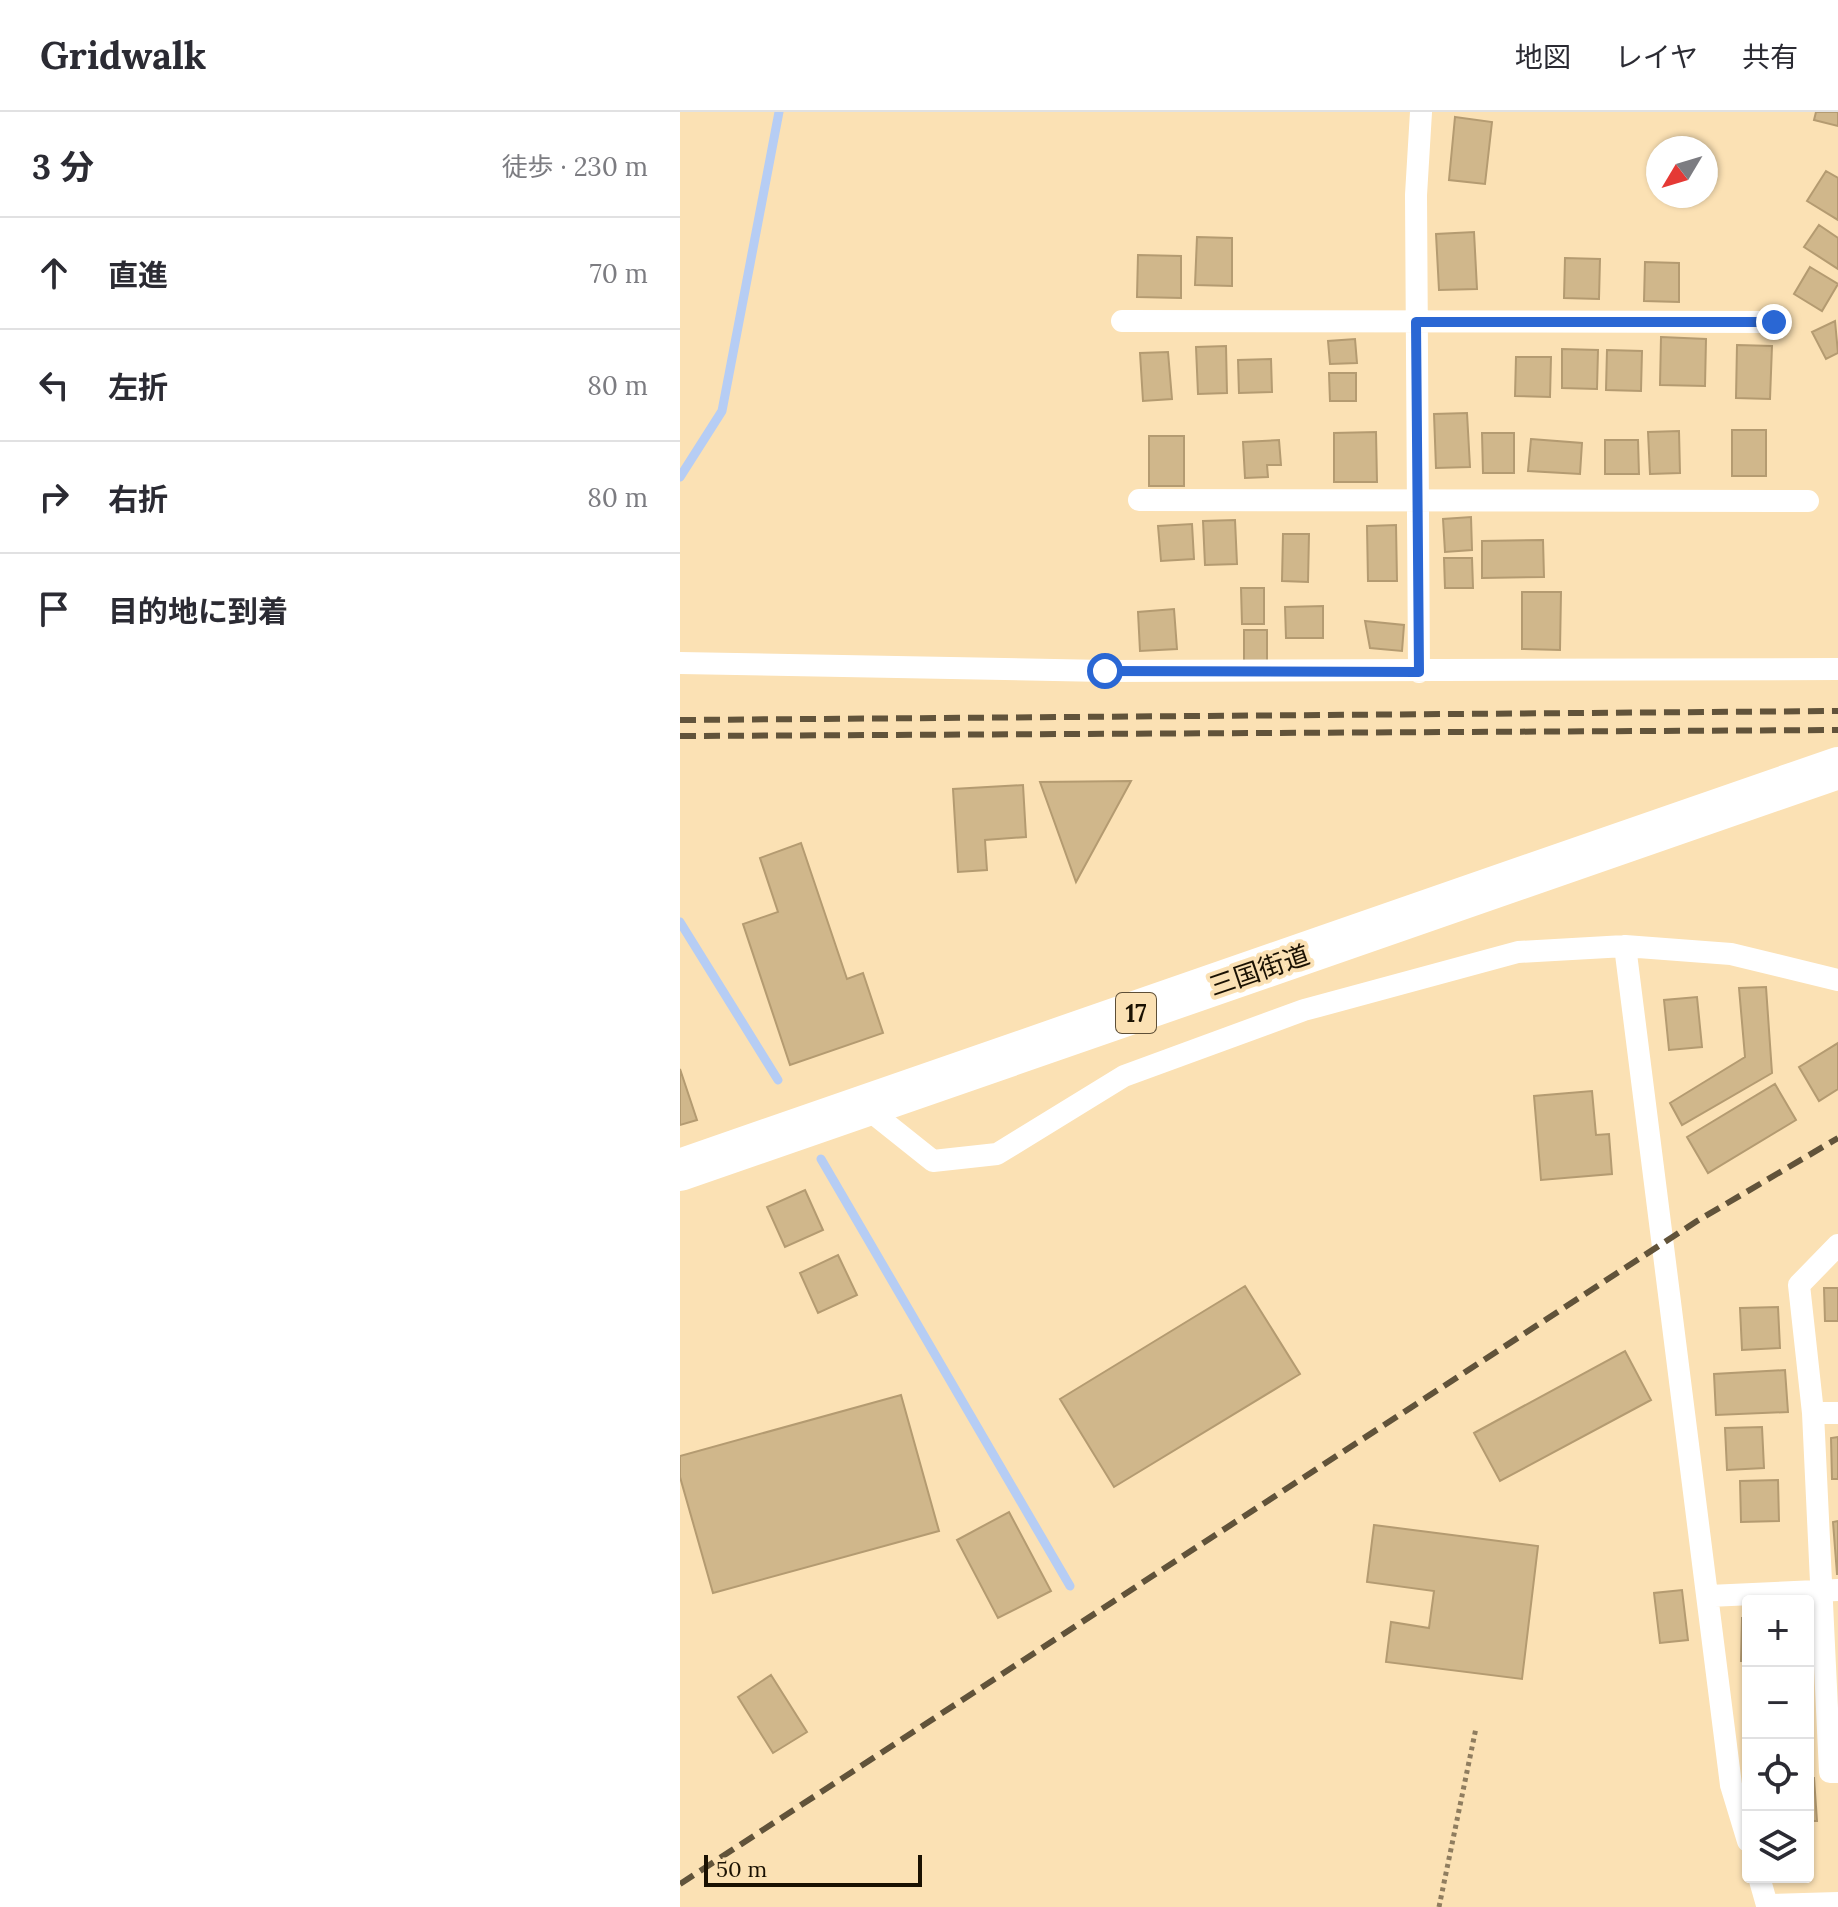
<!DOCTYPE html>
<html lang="ja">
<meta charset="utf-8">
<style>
body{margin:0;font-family:Lora,"Noto Sans JP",serif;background:#f7f7f7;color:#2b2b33}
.controls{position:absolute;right:24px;bottom:24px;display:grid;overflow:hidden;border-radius:8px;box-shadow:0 2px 6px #0004}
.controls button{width:72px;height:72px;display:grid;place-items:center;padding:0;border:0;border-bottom:2px solid #e1e1e2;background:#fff;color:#2b2b33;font:40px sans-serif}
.compass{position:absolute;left:966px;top:24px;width:72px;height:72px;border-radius:50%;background:#fff;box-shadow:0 2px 6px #0004;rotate:232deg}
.scale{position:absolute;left:24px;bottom:20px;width:218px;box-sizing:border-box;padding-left:8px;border:4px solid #1a1102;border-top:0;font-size:22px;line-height:28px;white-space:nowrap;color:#1a1102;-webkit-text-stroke:6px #fbe1b4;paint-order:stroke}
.stop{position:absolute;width:24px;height:24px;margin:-18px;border:6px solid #2a67d4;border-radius:50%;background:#fff}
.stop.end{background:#2a67d4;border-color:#fff;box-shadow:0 2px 8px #0008}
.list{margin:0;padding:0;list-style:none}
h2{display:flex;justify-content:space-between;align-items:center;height:104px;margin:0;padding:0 32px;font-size:34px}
h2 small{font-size:26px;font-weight:400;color:#7c7c81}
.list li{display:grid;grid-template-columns:52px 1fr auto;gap:24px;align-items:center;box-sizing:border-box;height:112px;padding:0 32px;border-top:2px solid #e1e1e2}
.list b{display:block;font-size:30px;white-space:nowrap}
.list em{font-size:26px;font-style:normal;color:#7c7c81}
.icon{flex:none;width:44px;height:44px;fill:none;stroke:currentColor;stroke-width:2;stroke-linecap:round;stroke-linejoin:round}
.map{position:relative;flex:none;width:1158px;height:1795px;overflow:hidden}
header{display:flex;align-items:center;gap:48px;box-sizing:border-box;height:112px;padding:0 40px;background:#fff;border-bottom:2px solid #e1e1e2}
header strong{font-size:38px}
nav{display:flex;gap:44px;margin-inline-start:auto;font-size:28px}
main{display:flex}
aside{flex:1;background:#fff}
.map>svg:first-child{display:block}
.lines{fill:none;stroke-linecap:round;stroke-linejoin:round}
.stream{stroke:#b6cdf4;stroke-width:9}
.building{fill:#d0b78b;stroke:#b49b71;stroke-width:2}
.path{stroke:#8f7d5f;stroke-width:5;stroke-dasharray:4 4;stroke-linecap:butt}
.street{stroke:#fff;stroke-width:22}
.highway{stroke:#fff;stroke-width:42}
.rail{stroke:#61533a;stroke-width:6;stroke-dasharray:16 8;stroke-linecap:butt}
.route{stroke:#2a67d4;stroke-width:10}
.labels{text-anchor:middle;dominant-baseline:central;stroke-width:8;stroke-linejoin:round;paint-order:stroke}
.shield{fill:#fbe1b4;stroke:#5e4f37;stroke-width:2}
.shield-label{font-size:24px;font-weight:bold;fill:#1a1102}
.street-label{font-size:26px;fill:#1a1102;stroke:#fbe1b4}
</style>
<header>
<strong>Gridwalk</strong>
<nav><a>地図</a><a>レイヤ</a><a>共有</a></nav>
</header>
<main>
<aside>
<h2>3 分<small>徒歩 · 230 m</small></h2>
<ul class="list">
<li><svg class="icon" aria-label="ahead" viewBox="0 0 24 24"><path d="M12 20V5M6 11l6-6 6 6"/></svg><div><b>直進</b></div><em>70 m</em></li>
<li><svg class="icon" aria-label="left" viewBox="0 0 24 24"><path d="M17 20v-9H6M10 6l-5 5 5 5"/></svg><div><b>左折</b></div><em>80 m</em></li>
<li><svg class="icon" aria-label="right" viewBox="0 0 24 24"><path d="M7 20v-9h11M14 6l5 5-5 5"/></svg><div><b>右折</b></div><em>80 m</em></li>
<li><svg class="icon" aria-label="arrive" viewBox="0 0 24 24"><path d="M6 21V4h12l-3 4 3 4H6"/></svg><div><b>目的地に到着</b></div></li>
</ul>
</aside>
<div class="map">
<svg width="1158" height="1795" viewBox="0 0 1158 1795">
<rect width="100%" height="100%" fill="#fbe1b4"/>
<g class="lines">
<path class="stream" d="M0 365 42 299 99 0
M0 810 98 968
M141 1047 390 1474"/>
</g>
<path class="building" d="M1136 0H1158V14L1134 8Z
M775 5 812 10 805 72 769 68Z
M1146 59 1158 66V108L1127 89Z
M1139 113 1158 126V157L1124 135Z
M794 120 797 177 759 178 756 122Z
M517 125 552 126V174L515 173Z
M458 143 501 144V186L457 185Z
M885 146 920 147 919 187 884 186Z
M965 150 999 151V190L964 189Z
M1130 155 1158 172 1142 199 1114 182Z
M1155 209 1158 241 1146 247 1132 220Z
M981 225 1026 227 1025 274 980 273Z
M675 227 677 251 650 252 648 229Z
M1057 233 1092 234 1090 287 1056 286Z
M546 234 547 281 518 282 516 235Z
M882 237 918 238 917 277 882 276Z
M927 238 962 239 961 279 926 278Z
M488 240 492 287 463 289 460 241Z
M836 245H871L870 285 835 284Z
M591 247 592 280 559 281 558 248Z
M649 261H676V289H650Z
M787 301 790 355 756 356 754 302Z
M1052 318H1086V364H1052Z
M999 319 1000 361 970 362 968 320Z
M696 320 697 370H654V321Z
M802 321H834V361H803Z
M469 324H504V374H469Z
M851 327 902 331 900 362 848 359Z
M599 328 601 353H587L588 365 565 366 563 330Z
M925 328H958L959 362H925Z
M791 405 792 438 765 440 763 407Z
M555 408 557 452 525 453 523 409Z
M512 412 514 447 481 449 478 414Z
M716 413 717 469H688L687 414Z
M603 422H629L628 470 602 469Z
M863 428 864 465 802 466V429Z
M764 446H792L793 476H765Z
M561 476H584V512H562Z
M842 480H881L880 538 842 537Z
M643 494V526H606L605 495Z
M494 497 497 537 460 539 458 500Z
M685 509 724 513 722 539 690 536Z
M564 518H587V553L564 554Z
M451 669 396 770 360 670Z
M343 673 346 725 305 728 307 758 278 760 273 677Z
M121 731 167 867 183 861 203 921 110 953 63 812 98 800 80 746Z
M1086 875 1092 961 1002 1013 990 991 1065 945 1059 876Z
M1017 885 1022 935 989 938 984 888Z
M1158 931V977L1139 989 1119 955Z
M0 957 17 1008 0 1013Z
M1095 972 1116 1008 1028 1061 1007 1025Z
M912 979 916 1023 929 1022 932 1062 861 1068 854 984Z
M125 1078 143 1118 105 1135 87 1095Z
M158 1143 177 1183 138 1201 120 1161Z
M565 1174 620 1262 434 1375 380 1287Z
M1144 1176H1158V1209H1145Z
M1098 1195 1100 1236 1062 1238 1060 1196Z
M945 1239 971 1288 820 1369 794 1321Z
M1105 1258 1108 1300 1036 1303 1034 1262Z
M221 1283 259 1419 33 1481 0 1365V1344Z
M1082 1315 1084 1356 1047 1358 1045 1316Z
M1158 1325V1367H1152L1151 1326Z
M1098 1368 1099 1409 1061 1410 1060 1369Z
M329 1400 371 1479 318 1506 277 1428Z
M1158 1409V1462H1157L1153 1410Z
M694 1413 858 1434 842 1567 706 1550 711 1510 749 1516 754 1479 687 1470Z
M1002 1478 1008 1528 980 1531 974 1481Z
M1062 1506H1068V1549H1061Z
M91 1563 127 1620 93 1641 58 1585Z
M1128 1666H1134L1137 1709H1128Z"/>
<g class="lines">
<path class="path" d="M759 1795 796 1616"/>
<path class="street" d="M442 209 1094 210
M459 388 1128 389
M0 551 425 559 1158 557
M739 560 736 83 741 0
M945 834 1051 1673 1068 1729
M184 994 253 1049 317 1042 444 964 624 898 838 840 945 834 1051 842 1158 868
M1133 1301 1119 1173 1158 1133
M1158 1301H1133L1150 1660H1158
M1029 1484 1158 1478
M1079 1765 1087 1793 1158 1791"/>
<path class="highway" d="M0 1058 1158 656"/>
<path class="rail" d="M0 608 1158 599
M0 624 1158 618
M0 1772 1017 1109 1158 1026"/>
</g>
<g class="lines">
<path class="route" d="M425 559 739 560 736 210H1094"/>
</g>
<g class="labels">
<rect class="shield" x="436" y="881" width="40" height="40" rx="6"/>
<g class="shield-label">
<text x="456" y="901">17</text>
</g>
<g class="street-label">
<text transform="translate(579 858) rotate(-19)">三国街道</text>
</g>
</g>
</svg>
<div class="controls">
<button>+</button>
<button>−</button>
<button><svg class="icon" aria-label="locate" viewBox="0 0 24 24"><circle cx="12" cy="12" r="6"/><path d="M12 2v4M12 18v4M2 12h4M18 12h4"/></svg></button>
<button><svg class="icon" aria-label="layers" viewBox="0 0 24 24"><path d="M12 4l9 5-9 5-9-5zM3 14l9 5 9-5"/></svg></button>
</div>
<svg class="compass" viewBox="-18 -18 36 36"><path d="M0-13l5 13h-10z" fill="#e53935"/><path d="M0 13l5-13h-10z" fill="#7c7c81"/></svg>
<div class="scale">50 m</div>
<div class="stop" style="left:425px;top:559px"></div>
<div class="stop end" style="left:1094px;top:210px"></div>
</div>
</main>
